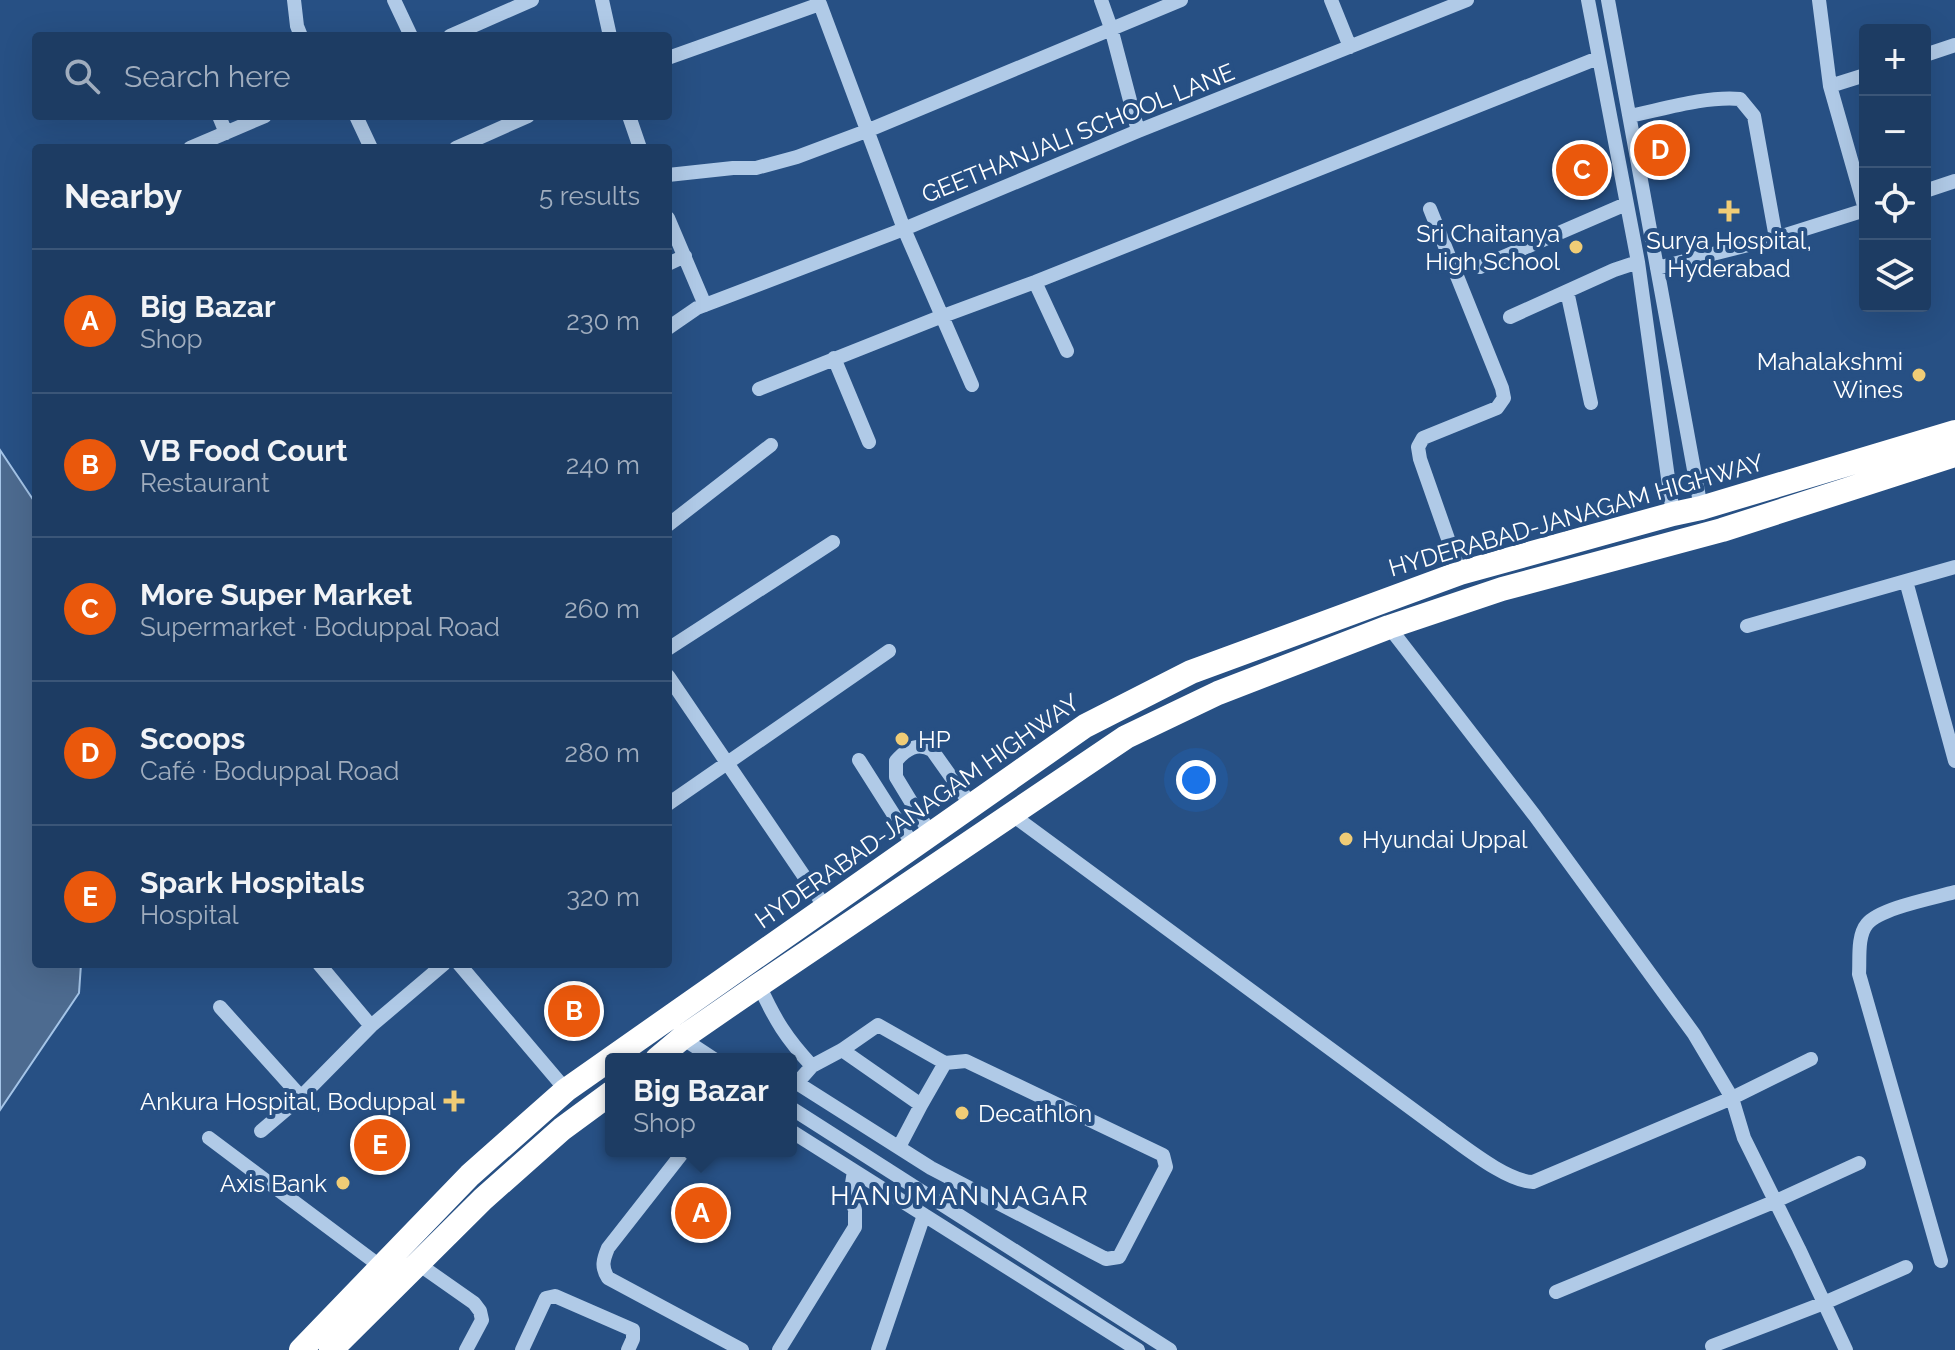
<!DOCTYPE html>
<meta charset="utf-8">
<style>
body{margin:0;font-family:Raleway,sans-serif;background:#2a476c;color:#f1f3f6}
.controls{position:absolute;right:24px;top:24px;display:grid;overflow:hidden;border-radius:8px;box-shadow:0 8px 32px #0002}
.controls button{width:72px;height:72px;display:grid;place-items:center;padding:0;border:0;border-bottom:2px solid #3b5678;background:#1d3c63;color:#f1f3f6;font:40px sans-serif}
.you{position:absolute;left:1196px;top:780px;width:28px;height:28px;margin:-20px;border:6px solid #fff;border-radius:50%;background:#1a73e8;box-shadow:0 0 0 12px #1a73e833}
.badge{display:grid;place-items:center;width:52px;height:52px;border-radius:50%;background:#ea580c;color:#fff;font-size:26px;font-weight:700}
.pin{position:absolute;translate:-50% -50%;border:4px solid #fff;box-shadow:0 2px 8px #0006}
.popup{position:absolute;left:605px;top:1053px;width:192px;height:104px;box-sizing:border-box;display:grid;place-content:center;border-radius:8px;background:#1d3c63;filter:drop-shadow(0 2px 6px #0005);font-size:26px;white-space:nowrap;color:#a0adbe}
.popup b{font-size:30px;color:#f1f3f6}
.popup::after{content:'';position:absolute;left:50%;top:100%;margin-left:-16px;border:16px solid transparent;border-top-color:#1d3c63}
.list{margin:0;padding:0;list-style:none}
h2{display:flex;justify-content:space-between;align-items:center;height:104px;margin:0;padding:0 32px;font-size:34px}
h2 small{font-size:26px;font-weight:400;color:#a0adbe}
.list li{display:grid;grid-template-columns:52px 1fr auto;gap:24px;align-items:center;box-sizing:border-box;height:144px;padding:0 32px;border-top:2px solid #3b5678}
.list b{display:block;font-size:30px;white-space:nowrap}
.list p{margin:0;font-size:26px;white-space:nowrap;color:#a0adbe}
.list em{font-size:26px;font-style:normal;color:#a0adbe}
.icon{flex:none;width:44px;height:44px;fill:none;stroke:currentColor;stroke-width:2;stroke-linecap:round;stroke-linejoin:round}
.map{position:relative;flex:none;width:1955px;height:1350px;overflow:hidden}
.search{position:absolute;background:#1d3c63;box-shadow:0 8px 32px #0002;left:32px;top:32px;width:640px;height:88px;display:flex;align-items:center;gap:20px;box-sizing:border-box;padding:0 28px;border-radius:8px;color:#a0adbe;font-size:30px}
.panel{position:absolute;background:#1d3c63;box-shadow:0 8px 32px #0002;left:32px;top:144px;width:640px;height:824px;border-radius:8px}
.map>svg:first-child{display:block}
.water{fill:#4d6b90;stroke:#a5c5e8;stroke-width:2}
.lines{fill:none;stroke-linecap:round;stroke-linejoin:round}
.minor{stroke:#b0cae7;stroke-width:14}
.highway{stroke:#fff;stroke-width:24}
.poi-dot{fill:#f0cc76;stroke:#275084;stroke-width:3}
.labels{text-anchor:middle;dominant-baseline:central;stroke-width:8;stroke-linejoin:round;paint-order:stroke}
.street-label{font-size:24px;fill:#fff;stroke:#275084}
.poi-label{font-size:24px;fill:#fff;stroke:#275084;text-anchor:end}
.neighbourhood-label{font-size:26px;letter-spacing:2px;fill:#fff;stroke:#275084}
</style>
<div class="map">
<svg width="1955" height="1350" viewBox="0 0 1955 1350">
<rect width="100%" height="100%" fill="#275084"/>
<path class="water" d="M0 450 36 504V964H81L79 993 0 1110Z"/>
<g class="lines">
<path class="minor" d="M294 0 297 26 301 36
M394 0 411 36
M602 0 610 36
M1101 0 1111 28 1138 131
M1331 0 1350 47
M1588 0 1638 262 1673 514
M1608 0 1701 508
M1819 0 1830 86 1865 209
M450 36 532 0
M1925 55 1955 45
M668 58 820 4 904 229 972 385
M1830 86 1865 75
M219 116 226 133
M356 116 371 148
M629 116 640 148
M1630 116C1664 109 1705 96 1740 99L1754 116 1776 238
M190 148 265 116
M456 148 528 116
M668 175 733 168H756L797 157 869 130 1181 0
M1925 191 1955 181
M1430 209 1502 388 1504 398 1497 408 1423 438 1418 447 1420 459 1460 573
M668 218 705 305
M668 264 685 256
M1480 267 1626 204
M1657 268 1776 238 1865 210
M1035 282 1067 351
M1567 291 1591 403
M1510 317 1614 270 1638 262
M668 328 697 308 904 229 1138 131 1467 0
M834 358 869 442
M759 389 935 319 1035 282 1598 58
M668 525 771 445
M1906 581 1955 761
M1747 626 1955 567
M1389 627 1535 816 1694 1034 1732 1098 1744 1138 1799 1249 1846 1350
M668 649 833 542
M668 676 825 907
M859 760 913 845
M668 804 889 651
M1011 814 1442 1131C1465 1147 1506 1181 1533 1182L1732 1098 1811 1059
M930 833 896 777V761C906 749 917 742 932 750L971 805
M319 964 371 1026
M459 964 566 1090
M759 985C775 1020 786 1038 812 1066L797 1083 931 1168 1106 1259 1119 1257 1166 1167 1163 1155 966 1061 945 1063 878 1025 842 1050 812 1066
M220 1007 301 1097
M682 1038 714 1059
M842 1050 921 1105 945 1063
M791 1108 1170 1350
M261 1131 301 1097 371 1026 444 964
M791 1131 1138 1350
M209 1138 380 1266
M899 1147 921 1105
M684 1151 608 1248C603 1260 601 1267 608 1278L742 1350
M1941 1261 1859 974C1860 959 1857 936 1867 924 1880 908 1934 898 1955 892
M417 1263 474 1303 480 1311 482 1320 466 1350
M1556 1292 1776 1201 1859 1163
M1712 1346 1824 1303 1906 1267
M522 1350 546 1298 555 1296 633 1330V1339L628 1350
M779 1350 855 1227V1210L850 1196 854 1171
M878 1350 924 1215"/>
<path class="highway" d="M657 1059 682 1038 759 985 1126 737 1218 693 1389 627 1502 589 1722 530 1955 455
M301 1350 470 1175 566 1090 1085 726 1191 672 1460 573 1673 514 1701 508 1955 432
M331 1350 483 1199 562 1129 611 1093"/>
</g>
<g class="poi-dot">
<path d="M1725 199h8v8h8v8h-8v8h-8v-8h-8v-8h8z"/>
<circle cx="1576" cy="247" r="8"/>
<circle cx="1919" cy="375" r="8"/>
<circle cx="902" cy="739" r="8"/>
<circle cx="1346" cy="839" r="8"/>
<path d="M450 1089h8v8h8v8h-8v8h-8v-8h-8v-8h8z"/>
<circle cx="962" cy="1113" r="8"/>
<circle cx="343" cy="1183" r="8"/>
</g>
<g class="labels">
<g class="street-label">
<text transform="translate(1078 133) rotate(-22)">GEETHANJALI SCHOOL LANE</text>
<text transform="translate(1576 515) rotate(-16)">HYDERABAD-JANAGAM HIGHWAY</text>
<text transform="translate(917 811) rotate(-35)">HYDERABAD-JANAGAM HIGHWAY</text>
</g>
<g class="poi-label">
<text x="1560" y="233">Sri Chaitanya<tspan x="1560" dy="28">High School</tspan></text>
<text x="1729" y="240" text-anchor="middle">Surya Hospital,<tspan x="1729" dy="28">Hyderabad</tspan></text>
<text x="1903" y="361">Mahalakshmi<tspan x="1903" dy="28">Wines</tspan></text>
<text x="918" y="739" text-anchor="start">HP</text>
<text x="1362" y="839" text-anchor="start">Hyundai Uppal</text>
<text x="436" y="1101">Ankura Hospital, Boduppal</text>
<text x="978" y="1113" text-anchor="start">Decathlon</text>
<text x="327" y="1183">Axis Bank</text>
</g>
<g class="neighbourhood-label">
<text x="960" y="1196">HANUMAN NAGAR</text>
</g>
</g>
</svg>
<div class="controls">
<button>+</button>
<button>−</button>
<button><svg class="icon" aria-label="locate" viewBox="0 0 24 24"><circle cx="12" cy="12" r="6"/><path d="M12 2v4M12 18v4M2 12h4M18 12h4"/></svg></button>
<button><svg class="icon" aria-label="layers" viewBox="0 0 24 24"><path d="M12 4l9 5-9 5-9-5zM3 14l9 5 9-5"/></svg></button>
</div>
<div class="you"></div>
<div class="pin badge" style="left:701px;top:1213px">A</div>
<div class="popup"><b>Big Bazar</b>Shop</div>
<div class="pin badge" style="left:574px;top:1011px">B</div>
<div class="pin badge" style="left:1582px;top:170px">C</div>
<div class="pin badge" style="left:1660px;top:150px">D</div>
<div class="pin badge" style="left:380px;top:1145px">E</div>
<div class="search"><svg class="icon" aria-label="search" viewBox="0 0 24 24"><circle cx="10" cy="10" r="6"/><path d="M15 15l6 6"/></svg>Search here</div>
<section class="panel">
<h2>Nearby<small>5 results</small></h2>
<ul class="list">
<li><span class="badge">A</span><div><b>Big Bazar</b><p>Shop</p></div><em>230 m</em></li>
<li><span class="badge">B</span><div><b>VB Food Court</b><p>Restaurant</p></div><em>240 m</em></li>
<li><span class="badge">C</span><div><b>More Super Market</b><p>Supermarket · Boduppal Road</p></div><em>260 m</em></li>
<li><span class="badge">D</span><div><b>Scoops</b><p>Café · Boduppal Road</p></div><em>280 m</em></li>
<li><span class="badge">E</span><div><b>Spark Hospitals</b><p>Hospital</p></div><em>320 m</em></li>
</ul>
</section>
</div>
